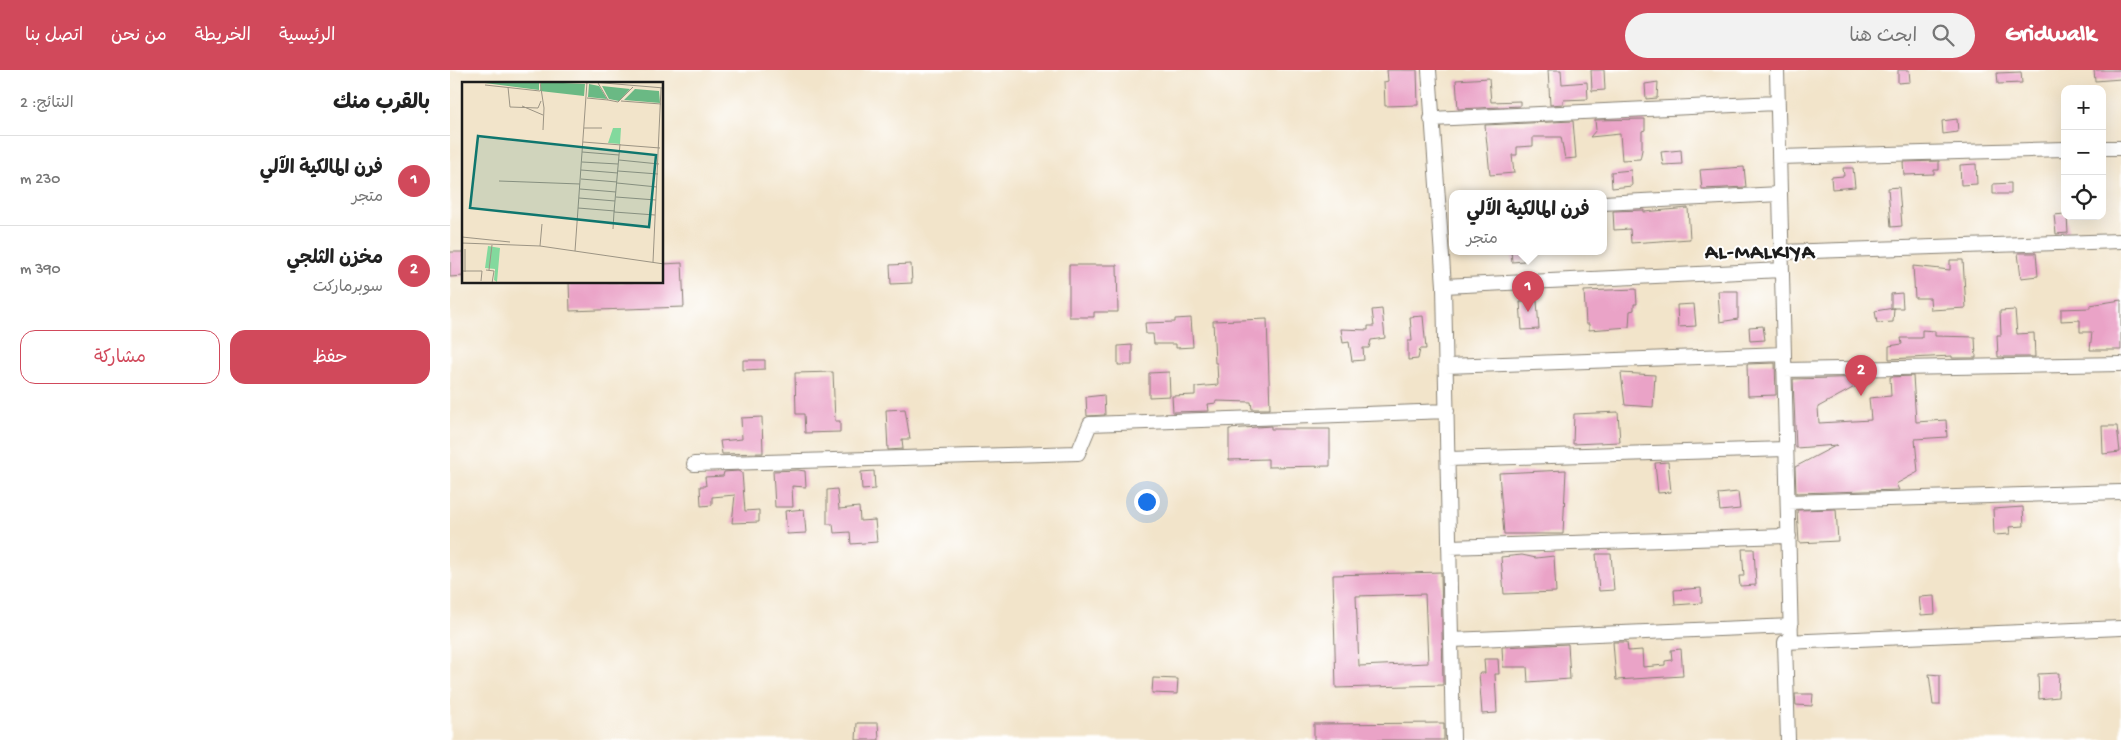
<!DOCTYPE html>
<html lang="ar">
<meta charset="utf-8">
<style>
body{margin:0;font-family:"Gochi Hand","Playpen Sans Arabic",sans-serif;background:#f2f2f2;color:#222;direction:rtl}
.controls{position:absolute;right:15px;top:15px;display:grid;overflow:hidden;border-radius:10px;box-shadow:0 5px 20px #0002}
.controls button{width:45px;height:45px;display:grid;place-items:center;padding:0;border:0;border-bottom:1px solid #e0e0e0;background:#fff;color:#222;font:25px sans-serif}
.you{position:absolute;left:696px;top:431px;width:18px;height:18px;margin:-12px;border:4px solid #fff;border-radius:50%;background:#1a73e8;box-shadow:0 0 0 8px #1a73e833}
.badge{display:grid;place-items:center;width:32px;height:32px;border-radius:50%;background:#d1495b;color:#fff;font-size:16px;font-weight:700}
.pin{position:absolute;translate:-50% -41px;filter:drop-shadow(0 1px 2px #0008)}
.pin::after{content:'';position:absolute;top:26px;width:18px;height:15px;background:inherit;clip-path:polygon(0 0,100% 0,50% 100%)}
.popup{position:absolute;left:999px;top:120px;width:158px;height:65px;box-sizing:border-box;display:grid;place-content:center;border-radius:10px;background:#fff;filter:drop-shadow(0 1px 4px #0005);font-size:16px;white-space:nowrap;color:#767676}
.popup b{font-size:19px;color:#222}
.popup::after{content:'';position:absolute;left:50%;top:100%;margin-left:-10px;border:10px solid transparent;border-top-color:#fff}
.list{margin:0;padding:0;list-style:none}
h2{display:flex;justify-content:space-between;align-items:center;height:65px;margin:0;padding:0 20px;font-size:21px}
h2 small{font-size:16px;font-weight:400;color:#767676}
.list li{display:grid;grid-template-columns:32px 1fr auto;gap:15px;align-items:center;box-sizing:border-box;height:90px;padding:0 20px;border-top:1px solid #e0e0e0}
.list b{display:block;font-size:19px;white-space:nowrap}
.list p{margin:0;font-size:16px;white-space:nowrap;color:#767676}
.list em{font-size:16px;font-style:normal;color:#767676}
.actions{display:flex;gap:10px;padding:15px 20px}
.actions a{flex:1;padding:11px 0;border:1px solid #d1495b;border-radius:15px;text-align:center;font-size:18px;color:#d1495b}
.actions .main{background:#d1495b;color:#fff}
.icon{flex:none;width:28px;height:28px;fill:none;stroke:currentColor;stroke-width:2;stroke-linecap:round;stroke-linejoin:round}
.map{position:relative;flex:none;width:1671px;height:670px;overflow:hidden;direction:ltr}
header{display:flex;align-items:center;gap:30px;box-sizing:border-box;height:70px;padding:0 25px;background:#d1495b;color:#fff}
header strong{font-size:24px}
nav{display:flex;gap:28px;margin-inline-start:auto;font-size:18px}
.search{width:350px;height:45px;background:#f2f2f2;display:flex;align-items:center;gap:12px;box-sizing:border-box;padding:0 18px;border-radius:28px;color:#767676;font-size:19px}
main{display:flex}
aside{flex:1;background:#fff}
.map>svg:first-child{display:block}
.building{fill:#eaa3c7;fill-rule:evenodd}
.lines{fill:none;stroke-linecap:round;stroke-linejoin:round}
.minor-casing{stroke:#878073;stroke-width:16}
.minor{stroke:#fff;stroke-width:14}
.labels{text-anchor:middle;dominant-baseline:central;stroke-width:4;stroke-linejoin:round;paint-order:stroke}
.district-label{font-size:21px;font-weight:bold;letter-spacing:1px;fill:#1c1c1c;stroke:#fff}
.inset-road{fill:none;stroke:#9c9484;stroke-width:1}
.view{fill:#0f766e;fill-opacity:0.15;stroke:#0f766e;stroke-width:2.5}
.inset-edge{fill:none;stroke:#1c1c1c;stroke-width:2.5}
</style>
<header>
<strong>Gridwalk</strong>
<div class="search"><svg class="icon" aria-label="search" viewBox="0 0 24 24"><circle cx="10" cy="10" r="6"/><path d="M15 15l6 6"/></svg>ابحث هنا</div>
<nav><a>الرئيسية</a><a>الخريطة</a><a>من نحن</a><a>اتصل بنا</a></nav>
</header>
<main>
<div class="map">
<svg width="1671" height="670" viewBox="0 0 1671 670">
<rect width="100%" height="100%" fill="#fff"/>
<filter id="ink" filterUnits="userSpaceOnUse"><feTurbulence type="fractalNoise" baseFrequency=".02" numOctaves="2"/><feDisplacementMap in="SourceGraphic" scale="10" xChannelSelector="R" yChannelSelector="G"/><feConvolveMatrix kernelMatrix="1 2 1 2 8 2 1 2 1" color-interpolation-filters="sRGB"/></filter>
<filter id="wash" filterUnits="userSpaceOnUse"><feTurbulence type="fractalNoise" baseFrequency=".0096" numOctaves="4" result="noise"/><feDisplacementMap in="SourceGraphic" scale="20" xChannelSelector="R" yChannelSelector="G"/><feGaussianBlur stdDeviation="1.12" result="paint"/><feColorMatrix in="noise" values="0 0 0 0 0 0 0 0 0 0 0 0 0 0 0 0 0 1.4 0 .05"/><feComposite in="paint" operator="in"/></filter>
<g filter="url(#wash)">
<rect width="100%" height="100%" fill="#f2e4ca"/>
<g id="blocks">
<path class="building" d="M937 0H967L968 35 935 36 934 12 938 11Z
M1098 0H1111L1112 14 1137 12 1138 29 1113 30V34L1100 35Z
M1141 0H1154L1155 20 1142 21Z
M1448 0H1459L1460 12 1448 13Z
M1644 0H1671V9L1645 11Z
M1571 2 1572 13 1548 14 1547 3Z
M1039 8 1041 32 1070 31V36L1008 39 1006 10Z
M1208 12 1207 28 1196 29 1195 14Z
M1195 49V60L1192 61V80L1190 89 1172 90 1170 64 1140 67 1146 60 1145 50Z
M1507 49 1508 62 1493 64 1492 51Z
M1123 51 1126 88 1115 89 1111 67H1083V76L1067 77V85H1062L1064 103 1040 105 1035 55Z
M1231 80 1232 94 1213 95 1211 82Z
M1489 91V100H1484V104L1454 105 1453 92Z
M1526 94 1527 114 1511 115 1510 95Z
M1294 97 1296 117 1252 119 1250 100Z
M1393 98H1403L1405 117 1382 119 1381 107 1394 106Z
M1181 100 1182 116 1162 118 1161 102Z
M1561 113V124H1543V114Z
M1449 117 1452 156 1441 157 1438 118Z
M1238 138 1240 169 1181 173 1180 159 1164 160 1163 141 1194 140V142Z
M1615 144 1617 146 1618 163 1606 164 1604 145Z
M1061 181H1073L1074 191 1062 192Z
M0 182H14V206L0 207Z
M1568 183H1586L1588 206 1571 208Z
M1500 190H1513L1516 238 1481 240 1480 228H1465L1463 196 1500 200Z
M232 193 234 237 120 241 119 212H212V194Z
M461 194 462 213 441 214 440 195Z
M619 195H667L668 242H644V247H619Z
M1186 219 1187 234H1184V240L1180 241 1179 257 1139 260V254H1136L1134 221Z
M1268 221H1288V249L1270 252Z
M1452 223 1453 238H1441V224Z
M1671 230V280H1640L1642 262H1630V250L1611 251V239L1640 238V235Z
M1087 231 1089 259 1072 260 1070 232Z
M1244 234 1246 256 1228 257 1227 235Z
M1444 238 1443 252 1427 253 1425 241Z
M932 239 935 268 921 270 919 278H913L914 290 902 291 899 272 893 273 891 259 918 260V256H924L922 240Z
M1565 240 1567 264 1584 263 1585 287H1548L1547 265H1551L1550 241Z
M973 246 976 279H970L968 289 958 290V271H962L960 247Z
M741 248 743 277 726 278V274H704L703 264H696L695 253 725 252V249Z
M817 249 820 339H802L801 332 766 331V333L758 334 759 341 723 342 722 326 745 325V317L768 315 767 293H765L763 251Z
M1313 256 1315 270 1300 271 1299 257Z
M1472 260 1485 261V266L1525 267 1526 288H1502V286L1439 289V276L1452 274 1451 268H1472Z
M682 275V295H668V276Z
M293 290H315V299L293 300Z
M1325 293 1326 325 1298 326 1297 294Z
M383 302 385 351H390V362L355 363 354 344H346L345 303Z
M719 302 720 326 699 327V303Z
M1171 303 1205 305 1203 337 1175 335Z
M1463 306 1466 352 1496 350 1497 367 1465 369 1468 402 1446 414 1449 420 1346 423 1345 397 1387 375 1346 378 1343 309 1423 307 1368 337 1369 353 1421 350 1419 328 1441 326 1440 307Z
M654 325 655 345 637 346 636 327Z
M455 339 460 369H452L453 379 438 380 436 340Z
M1168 342 1170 372 1123 374 1124 344Z
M312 347 313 383 272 384 270 371 292 369 291 348Z
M821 356V359H880V396L818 397V389L779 390V359Z
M1652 356H1667L1670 382 1653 384Z
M1218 392 1221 422 1208 423 1205 393Z
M348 400 355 401 356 417 342 416 343 437H325L323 401Z
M1116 400 1113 464H1054L1049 403Z
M288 401 292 403 295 441 309 440V452L282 453 285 425 262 427V435L251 436 250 416H256L255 407 273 406 274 402Z
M424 401 425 419 412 420 411 402Z
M387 419 389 439 409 437 410 451 425 450 427 472 401 474 400 462 384 463 383 454H377V420Z
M1288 422 1290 439 1270 441 1268 424Z
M1573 437 1574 456 1559 457 1560 464 1544 465 1543 439Z
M354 439 356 463 337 464 335 441Z
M1386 439 1388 471 1349 473 1347 440Z
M1292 479H1304L1306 515 1290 516 1289 506H1294Z
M1146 484H1161L1164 520 1149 521Z
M1072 485 1086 488 1104 486 1106 522 1054 524 1051 487Z
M991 502 993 615 886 618 883 505ZM975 524 978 593 909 596 906 526Z
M1251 518 1252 533 1225 535 1224 520Z
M1484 526 1485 544 1471 545 1469 527Z
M1163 572H1177L1178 581 1192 580 1193 597 1215 595V591L1222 590 1221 580 1231 579 1233 606 1166 610Z
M1118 574 1120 609 1078 612 1077 597H1053L1052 577Z
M1034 589H1048L1049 604H1045L1047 643 1032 644 1029 603H1035Z
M1609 603 1608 627 1589 629 1588 604Z
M1479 604 1490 605V635H1483Z
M703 608 728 609 727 624 702 623Z
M1345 624H1363L1362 636 1346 635Z
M407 653H428L429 670H406Z
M994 653V670H864V654Z"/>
</g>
</g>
<g filter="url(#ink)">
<use href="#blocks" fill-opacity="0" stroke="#878073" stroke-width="1"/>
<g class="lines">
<g class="minor-casing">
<path id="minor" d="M979 0 994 216 1003 670
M1327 0 1341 572
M981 49 1327 33
M1652 78H1671
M1329 87 1615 79
M1153 133 1330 124
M1331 182 1671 171
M994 216 1332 200
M996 296 1334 284
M1334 300 1671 294
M998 389 1336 379
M244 394 628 383 640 354 997 341
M1338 432 1671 422
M999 477 1339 466
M1001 570 1341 556
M1338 670 1335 572 1671 558"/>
</g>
<use href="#minor" class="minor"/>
</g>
</g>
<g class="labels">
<g class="district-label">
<text x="1310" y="184">AL-MALKIYA</text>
</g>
</g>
<g transform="translate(12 12)">
<rect width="201" height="201" fill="#f2e4ca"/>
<path d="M151 46H159L158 62 146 61ZM26 164 38 166 35 200 32 198 33 187 23 186Z" fill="#83d99d"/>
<path d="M15 0H77V8ZM79 0 123 2 122 14 78 9ZM127 2 137 4 145 17 126 15ZM140 4 168 7 157 19 147 17ZM173 7 197 9 198 21 162 18Z" fill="#6ab984"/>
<path class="inset-road" d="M78 0 82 26 81 48M130 0 202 6M136 1 146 18 156 20 171 5M23 3 78 9M46 5 48 25 76 26 79 19M125 16 146 18M159 19 199 22M60 24 81 33M122 46H140M121 60 198 66M120 70 157 73M157 78 197 82M120 80 156 82M119 88 156 91M156 89 196 92M119 97 155 100M37 99 118 102M155 101 195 105M118 107 154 110M154 115 194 118M117 116 153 119M116 126 153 129M152 130 158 62M151 147 152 130 193 133M0 155 48 160M0 161 78 164 202 182M78 164 80 142M113 169 125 0M191 180 199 6M24 188 32 189 30 201M27 188 30 163M0 189H20L19 199M3 190V167"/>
<path class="view" d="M16 54 194 73 187 145 8 126Z"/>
<rect width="201" height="201" class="inset-edge"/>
</g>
</svg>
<div class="controls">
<button>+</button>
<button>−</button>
<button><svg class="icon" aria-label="locate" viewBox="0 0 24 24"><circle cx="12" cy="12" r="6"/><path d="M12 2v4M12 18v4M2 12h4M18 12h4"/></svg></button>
</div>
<div class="you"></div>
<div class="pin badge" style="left:1078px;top:242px">1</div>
<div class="popup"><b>فرن المالكية الآلي</b>متجر</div>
<div class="pin badge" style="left:1411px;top:326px">2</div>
</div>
<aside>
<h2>بالقرب منك<small>النتائج: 2</small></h2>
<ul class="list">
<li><span class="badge">1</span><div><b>فرن المالكية الآلي</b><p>متجر</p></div><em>230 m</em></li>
<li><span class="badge">2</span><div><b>مخزن الثلجي</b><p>سوبرماركت</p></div><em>390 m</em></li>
</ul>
<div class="actions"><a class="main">حفظ</a><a>مشاركة</a></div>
</aside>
</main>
